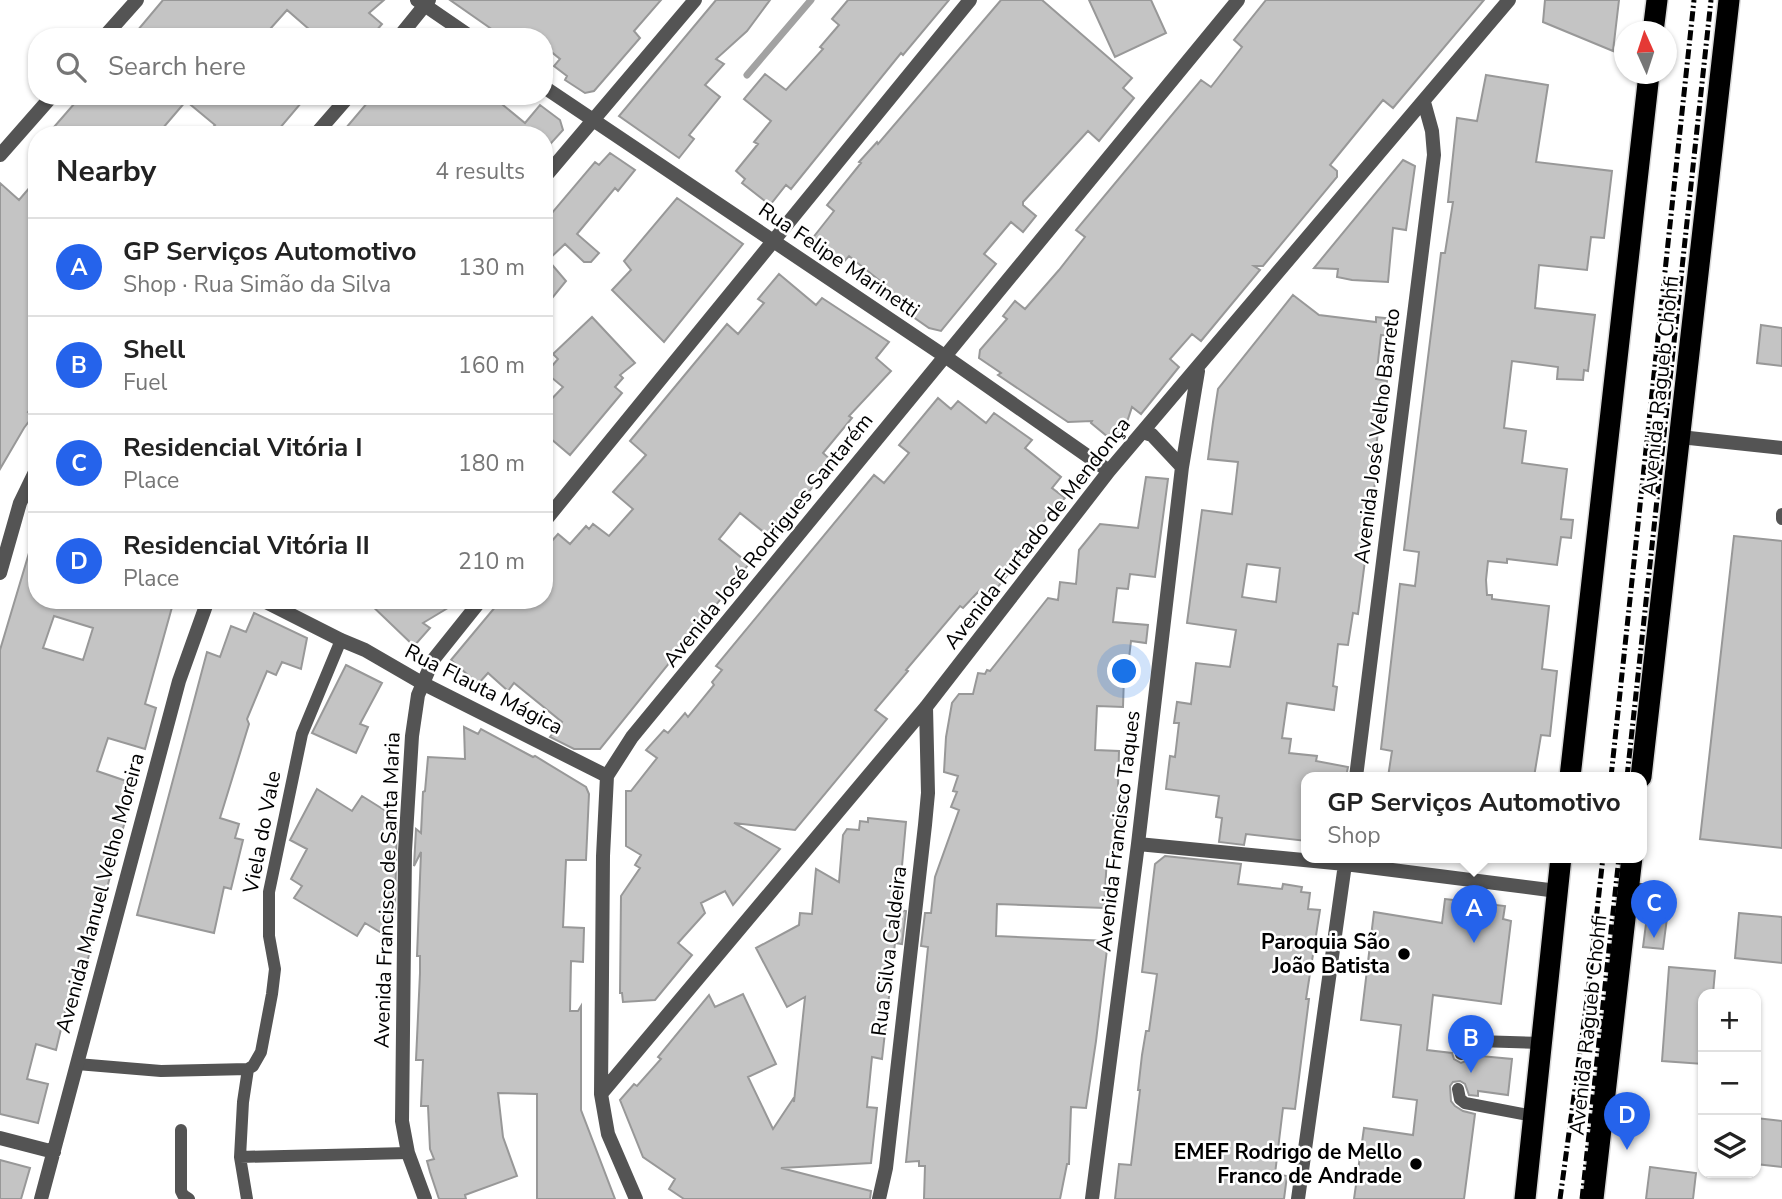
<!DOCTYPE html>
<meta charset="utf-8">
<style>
body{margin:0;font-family:"Nunito Sans",sans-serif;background:#f6f6f6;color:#222}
.controls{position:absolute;right:21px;bottom:21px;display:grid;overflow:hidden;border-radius:14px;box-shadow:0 2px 5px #0004}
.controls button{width:63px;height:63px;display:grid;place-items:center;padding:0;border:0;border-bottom:2px solid #e0e0e0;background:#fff;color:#222;font:35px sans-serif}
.compass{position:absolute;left:1614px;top:21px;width:63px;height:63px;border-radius:50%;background:#fff;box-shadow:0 2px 5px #0004;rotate:357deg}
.you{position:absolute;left:1125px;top:672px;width:24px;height:24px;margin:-18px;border:5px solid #fff;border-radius:50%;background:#1a73e8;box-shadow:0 0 0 10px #1a73e833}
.badge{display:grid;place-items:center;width:46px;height:46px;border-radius:50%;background:#2563eb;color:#fff;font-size:23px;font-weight:700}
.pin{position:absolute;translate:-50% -58px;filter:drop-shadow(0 2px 4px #0008)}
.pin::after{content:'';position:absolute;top:37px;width:24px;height:21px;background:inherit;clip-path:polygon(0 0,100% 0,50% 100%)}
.popup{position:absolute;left:1301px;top:772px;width:346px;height:91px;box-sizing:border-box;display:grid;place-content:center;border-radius:14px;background:#fff;filter:drop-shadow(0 2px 5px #0005);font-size:23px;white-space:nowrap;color:#767676}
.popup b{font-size:26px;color:#222}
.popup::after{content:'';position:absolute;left:50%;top:100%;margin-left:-14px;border:14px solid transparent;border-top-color:#fff}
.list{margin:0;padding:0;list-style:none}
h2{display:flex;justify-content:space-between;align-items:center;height:91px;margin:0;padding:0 28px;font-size:30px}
h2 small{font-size:23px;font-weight:400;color:#767676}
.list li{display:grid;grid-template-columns:46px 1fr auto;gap:21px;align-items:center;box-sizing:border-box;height:98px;padding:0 28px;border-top:2px solid #e0e0e0}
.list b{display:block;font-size:26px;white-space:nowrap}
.list p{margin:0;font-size:23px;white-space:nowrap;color:#767676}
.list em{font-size:23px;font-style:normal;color:#767676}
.icon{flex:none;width:38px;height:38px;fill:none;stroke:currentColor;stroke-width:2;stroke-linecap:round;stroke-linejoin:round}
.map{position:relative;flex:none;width:1782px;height:1199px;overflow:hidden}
.search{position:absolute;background:#fff;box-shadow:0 2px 5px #0004;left:28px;top:28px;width:525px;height:77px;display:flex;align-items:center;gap:18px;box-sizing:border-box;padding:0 24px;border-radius:28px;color:#767676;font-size:26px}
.panel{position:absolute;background:#fff;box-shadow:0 2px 5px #0004;left:28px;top:126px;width:525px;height:483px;border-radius:28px}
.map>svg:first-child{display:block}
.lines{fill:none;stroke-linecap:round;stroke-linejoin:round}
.stream{stroke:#a2a2a2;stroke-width:7}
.building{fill:#c4c4c4;stroke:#989898;stroke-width:2;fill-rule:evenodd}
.highway-casing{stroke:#dbdbdb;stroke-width:24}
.lane{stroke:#545454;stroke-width:12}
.street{stroke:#545454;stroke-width:14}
.highway{stroke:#000;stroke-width:21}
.rail{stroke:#000;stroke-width:5;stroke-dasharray:10 3.5 2 3.5;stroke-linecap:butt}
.poi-dot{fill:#000;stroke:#fff;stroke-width:2.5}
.labels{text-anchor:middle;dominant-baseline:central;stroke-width:5;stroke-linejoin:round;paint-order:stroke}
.street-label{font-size:21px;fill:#000;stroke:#fff}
.poi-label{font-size:21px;font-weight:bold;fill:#000;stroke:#fff;text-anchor:end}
</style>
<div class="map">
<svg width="1782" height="1199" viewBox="0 0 1782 1199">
<rect width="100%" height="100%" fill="#fff"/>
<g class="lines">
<path class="stream" d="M747 75 811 0"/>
</g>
<path class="building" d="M163 0H384L369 13 382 24 371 37H318L287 10 263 37H132Z
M450 0H661L634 31 640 38 594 91 585 93 565 80 567 76 554 66 560 59 544 46V37H503Z
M716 0H770L747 31 716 59 724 64 705 85 720 97 689 135 694 139 679 158 619 116Z
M848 0H949L903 55 901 53 791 189 786 185 770 205 742 183 745 179 736 171 758 144 754 142 771 121 744 99 765 74 786 90 823 49 820 47 839 25 832 19Z
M1001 0H1042L1132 78 1123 88 1134 98 1099 141 1088 131 1023 202V205L1036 216 1023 232 1011 222 984 254 996 264 941 331 929 328 879 293 885 285 849 256 840 266 808 244 834 211 827 205 861 163 859 162 877 142 878 144Z
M1089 0H1151L1166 33 1115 57Z
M1266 0H1484L1393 108 1383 100 1330 165 1337 171V177L1263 266H1254L1260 270 1201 341 1192 334 1170 359 1179 367 1141 414 1132 407 1125 428 1114 442 1091 423 1092 421 1068 422 998 375 1001 373 979 358 980 350 1007 319 1003 316 1015 301 1025 309 1059 270 1085 237 1076 230 1201 80 1211 87 1242 47 1234 40Z
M1545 0H1619L1613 51 1543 22Z
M1486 75 1548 85 1536 162 1612 171 1604 238 1591 237 1587 270 1539 265 1535 308 1595 315 1588 371 1584 370 1583 380 1557 379 1558 367 1512 361 1504 428 1526 431 1522 463 1567 469 1561 519 1573 520 1571 538 1561 537 1557 565 1507 559V563L1488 561 1486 580 1487 595H1492V599L1549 606 1542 669 1557 671 1550 736 1541 735 1534 777 1471 775V777H1388L1392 751 1381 749 1400 584 1415 586 1419 552 1404 550 1441 253H1445L1453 202H1448L1457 118 1477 121Z
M81 96H307L274 135H206L215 125 186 101 157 135H47Z
M373 96H492L525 123 540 105 560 120 563 130 544 151V135H340Z
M610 153 635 170 618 191 615 188 577 234 599 253 591 262H584L565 244 548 260 566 281 544 308V207L552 213 595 162 599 165Z
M1403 160 1415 166 1406 230 1393 228 1388 282 1352 280 1337 277 1338 269 1314 268Z
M37 179V401L28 412 33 416 24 428 0 469V183L19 200Z
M677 198 743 244 664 342 612 290 631 270 624 261Z
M779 274 816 305 822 298 889 342 876 358 891 371 849 416 852 418 823 453 833 462 771 538 740 513 719 539 749 564 600 749H574L550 737 562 722 514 683 508 691 488 673 478 684 451 660 501 600H544V550L558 534 570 544 586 526 589 529 593 524 609 536 633 509 613 492 646 455 630 441 727 324 738 334 764 303 758 299Z
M1293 295 1319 315 1376 322V317L1394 319 1393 337 1381 335 1376 379 1387 381 1382 424H1379L1374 463 1377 464 1373 500 1358 614 1353 613 1348 645 1338 644 1333 686 1337 687 1334 710 1287 703 1282 738 1291 739 1289 753 1317 756 1316 761 1348 767 1346 777H1306V841L1246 834 1244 845 1219 842 1222 818 1216 817 1219 796 1166 789 1170 756 1175 757 1179 723H1174L1177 702 1191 704 1196 663 1230 667 1236 630 1187 623 1202 510 1232 514 1238 462 1208 459 1213 422 1218 389ZM1247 564 1280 568 1276 602 1242 597Z
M592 317 635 363 620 375 623 378 615 387 622 393 570 455 544 433V407L563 387 546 373 558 359 553 354Z
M1761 325 1782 328V366L1757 363Z
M938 398 951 409 958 401 986 423 994 413 1032 440 1025 448 1061 477 1052 488 1065 498 1030 537 1035 541 988 599 979 591 963 608 960 606 906 670 908 671 875 710 887 719 795 830 734 823 780 849 733 905 725 891 701 903 705 913 678 943 692 955 655 1000 623 1002 622 993H620L621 896 640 868 635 865 641 855 626 846V791H631L657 758 646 750 664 730 668 733 685 713 688 717 714 685 712 682 722 670 716 666 874 475 884 483 909 453 899 445Z
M1146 477 1168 479 1155 577 1130 574 1128 589 1117 588 1113 622 1148 625 1146 643 1131 641 1127 676H1124L1123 707 1097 706 1095 750 1119 751 1118 786H1120V795H1127L1118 857H1107L1104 908 997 904 996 936 1108 941 1096 1041 1086 1108 1071 1107 1069 1164H1067L1060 1199H924L925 1166H919V1161L906 1162 928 947 921 946 925 913H931L935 877 959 810 951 807 957 792 953 791 958 776 944 772 946 737 952 703 959 694H973L978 673 985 674 987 670 990 671 1048 598 1058 600 1060 582 1076 584 1079 550 1100 524 1138 528Z
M1734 536 1782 541V848L1700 839Z
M32 543 37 544V600H174L145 704 156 708 145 749 108 738 97 771 135 784 75 1007 67 1004 56 1050 36 1044 27 1079 48 1084 38 1123 0 1114V650ZM54 616 93 628 83 660 43 648Z
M366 600H461L423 623 430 628 414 646Z
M254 613 307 638 301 669 282 662 276 675 267 671 247 719 249 724 220 818 239 824 235 838 243 840 231 889 224 887 214 933 137 915 207 652 220 657 231 626 246 632Z
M346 665 382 683 360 724 368 727 356 753 312 733Z
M464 727 478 734 481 729 533 757 535 756 586 787 589 794 586 860H566L563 927 584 928 583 962 571 961 570 1011H578L581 1006V1110L615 1199H537V1094L498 1093 503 1137 517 1176 465 1195 466 1199H439L430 1172 427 1161 434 1159 430 1149 428 1106H421L423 1060H416L420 973V956H417L421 852 414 866 416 829 421 833 423 792 425 791 428 757 465 759Z
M317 789 352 811 362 796 397 818 395 912 385 935 365 923 357 936 294 898 302 886 291 879 307 849 290 840Z
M868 818 906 822 898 910 906 911 902 944 895 943 882 1059 872 1057 867 1107 877 1108 871 1163 781 1168 871 1191 870 1199H684L669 1189 675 1179 643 1157 620 1100 634 1084 637 1086 661 1059 658 1057 709 995 715 1007 743 994 776 1064 748 1077 773 1129 793 1099 794 1102 805 997 787 1007 756 948 799 925 800 913 812 914 816 869 839 882 843 835 847 829 859 830 860 821 868 822Z
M1165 856 1241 864 1238 884 1282 889 1283 884 1302 887 1301 892 1310 893 1308 909 1320 910 1306 999H1309L1295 1109 1283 1108 1275 1174 1287 1176 1284 1199H1115L1119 1164 1131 1165 1140 1090H1138L1142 1055 1146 1031H1149L1157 974 1142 972 1155 864Z
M1445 899 1505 906 1503 919 1511 921 1501 1004 1433 995 1427 1050 1452 1053 1454 1059 1461 1063 1466 1061 1470 1055 1512 1059 1508 1095 1478 1091V1096L1469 1095 1465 1084 1460 1081 1453 1082 1450 1086 1451 1101 1455 1106 1463 1111 1475 1114 1464 1199H1354L1364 1128 1413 1135 1417 1100 1393 1097 1401 1025 1361 1020 1374 912 1442 923Z
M1739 913 1782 917V963L1735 958Z
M1647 916 1667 918 1663 949 1643 947Z
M1669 967 1715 971 1713 994H1703V1064L1662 1061Z
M1756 1118 1782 1121V1167L1756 1164Z
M0 1160 30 1168 21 1199H0Z
M1650 1167 1696 1173 1693 1199H1646Z"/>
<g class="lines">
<g class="highway-casing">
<path id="highway" d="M1653 32 1657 0
M1570 777 1649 74
M1641 777 1729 0
M1525 1199 1561 857
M1593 1199 1632 857"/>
</g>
<path class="lane" d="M1782 519V514
M1628 888 1651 890
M1461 1054 1464 1048 1477 1041 1542 1043
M77 1064 161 1071 248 1069
M1458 1089 1460 1099 1465 1103 1533 1116
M181 1130V1191L183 1195 189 1199
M240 1157 408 1153
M247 1199 240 1157 243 1102 248 1069 253 1066 261 1052 272 994 275 969 269 936V892L302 734 341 640"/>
<path class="street" d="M417 0 471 37
M104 37 137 0
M399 37 429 0
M544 87 946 357 1109 471
M315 135 349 96
M0 155 52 96
M544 178 695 0
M1143 432 1152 435 1182 467
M1680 437 1782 448
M544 522 970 0
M0 573 20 503 37 468
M262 600 341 640 365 650 422 683 607 776
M1356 777 1434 155 1432 131 1424 102
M1138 844 1345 864 1557 891
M601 1094 926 707 1109 471 1509 0
M0 1138 54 1152
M41 1199 179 681 208 600
M425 1199 408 1153 402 1121 405 851 412 736 418 695 433 660 481 600
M636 1199 608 1134 601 1094 603 856 607 776 632 737 1238 0
M879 1199 886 1168 925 825 928 793 926 707
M1092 1199 1138 844 1182 467 1198 371
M1298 1199 1346 857"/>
<use href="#highway" class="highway"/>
<path class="rail" d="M1611 777 1694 0
M1627 777 1711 0
M1560 1199 1588 993 1603 857
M1582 1199 1619 857"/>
</g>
<g class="poi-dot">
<circle cx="1404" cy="954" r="7"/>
<circle cx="1416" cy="1164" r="7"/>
</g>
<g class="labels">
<g class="street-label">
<text transform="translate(839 260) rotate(34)">Rua Felipe Marinetti</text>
<text transform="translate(1660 386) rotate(-84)">Avenida Ragueb Chohfi</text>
<text transform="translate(1377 436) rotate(-83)">Avenida José Velho Barreto</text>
<text transform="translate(1037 533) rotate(-52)">Avenida Furtado de Mendonça</text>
<text transform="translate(768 540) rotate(-51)">Avenida José Rodrigues Santarém</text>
<text transform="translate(484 689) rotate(27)">Rua Flauta Mágica</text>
<text transform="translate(1118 831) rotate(-83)">Avenida Francisco Taques</text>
<text transform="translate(262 832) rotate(-79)">Viela do Vale</text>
<text transform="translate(387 890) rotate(-88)">Avenida Francisco de Santa Maria</text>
<text transform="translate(100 893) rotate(-75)">Avenida Manuel Velho Moreira</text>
<text transform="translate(889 951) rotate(-83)">Rua Silva Caldeira</text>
<text transform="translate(1588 1025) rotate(-84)">Avenida Ragueb Chohfi</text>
</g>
<g class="poi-label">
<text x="1390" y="942">Paroquia São<tspan x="1390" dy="24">João Batista</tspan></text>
<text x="1402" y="1152">EMEF Rodrigo de Mello<tspan x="1402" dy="24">Franco de Andrade</tspan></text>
</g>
</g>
</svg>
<div class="controls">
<button>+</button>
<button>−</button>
<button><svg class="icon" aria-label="layers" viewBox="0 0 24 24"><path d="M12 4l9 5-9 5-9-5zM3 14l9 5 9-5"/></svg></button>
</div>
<svg class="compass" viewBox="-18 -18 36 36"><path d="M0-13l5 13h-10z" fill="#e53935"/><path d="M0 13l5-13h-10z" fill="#767676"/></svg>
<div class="you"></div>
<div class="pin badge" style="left:1474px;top:943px">A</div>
<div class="popup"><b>GP Serviços Automotivo</b>Shop</div>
<div class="pin badge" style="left:1471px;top:1073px">B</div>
<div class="pin badge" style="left:1654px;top:938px">C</div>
<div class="pin badge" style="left:1627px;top:1150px">D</div>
<div class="search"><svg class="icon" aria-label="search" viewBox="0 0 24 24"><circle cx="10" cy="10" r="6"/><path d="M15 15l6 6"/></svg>Search here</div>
<section class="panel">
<h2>Nearby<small>4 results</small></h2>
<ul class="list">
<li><span class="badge">A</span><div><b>GP Serviços Automotivo</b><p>Shop · Rua Simão da Silva</p></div><em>130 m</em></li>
<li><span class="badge">B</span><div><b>Shell</b><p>Fuel</p></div><em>160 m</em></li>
<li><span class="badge">C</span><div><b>Residencial Vitória I</b><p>Place</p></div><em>180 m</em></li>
<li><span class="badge">D</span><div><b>Residencial Vitória II</b><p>Place</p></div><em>210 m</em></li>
</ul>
</section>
</div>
